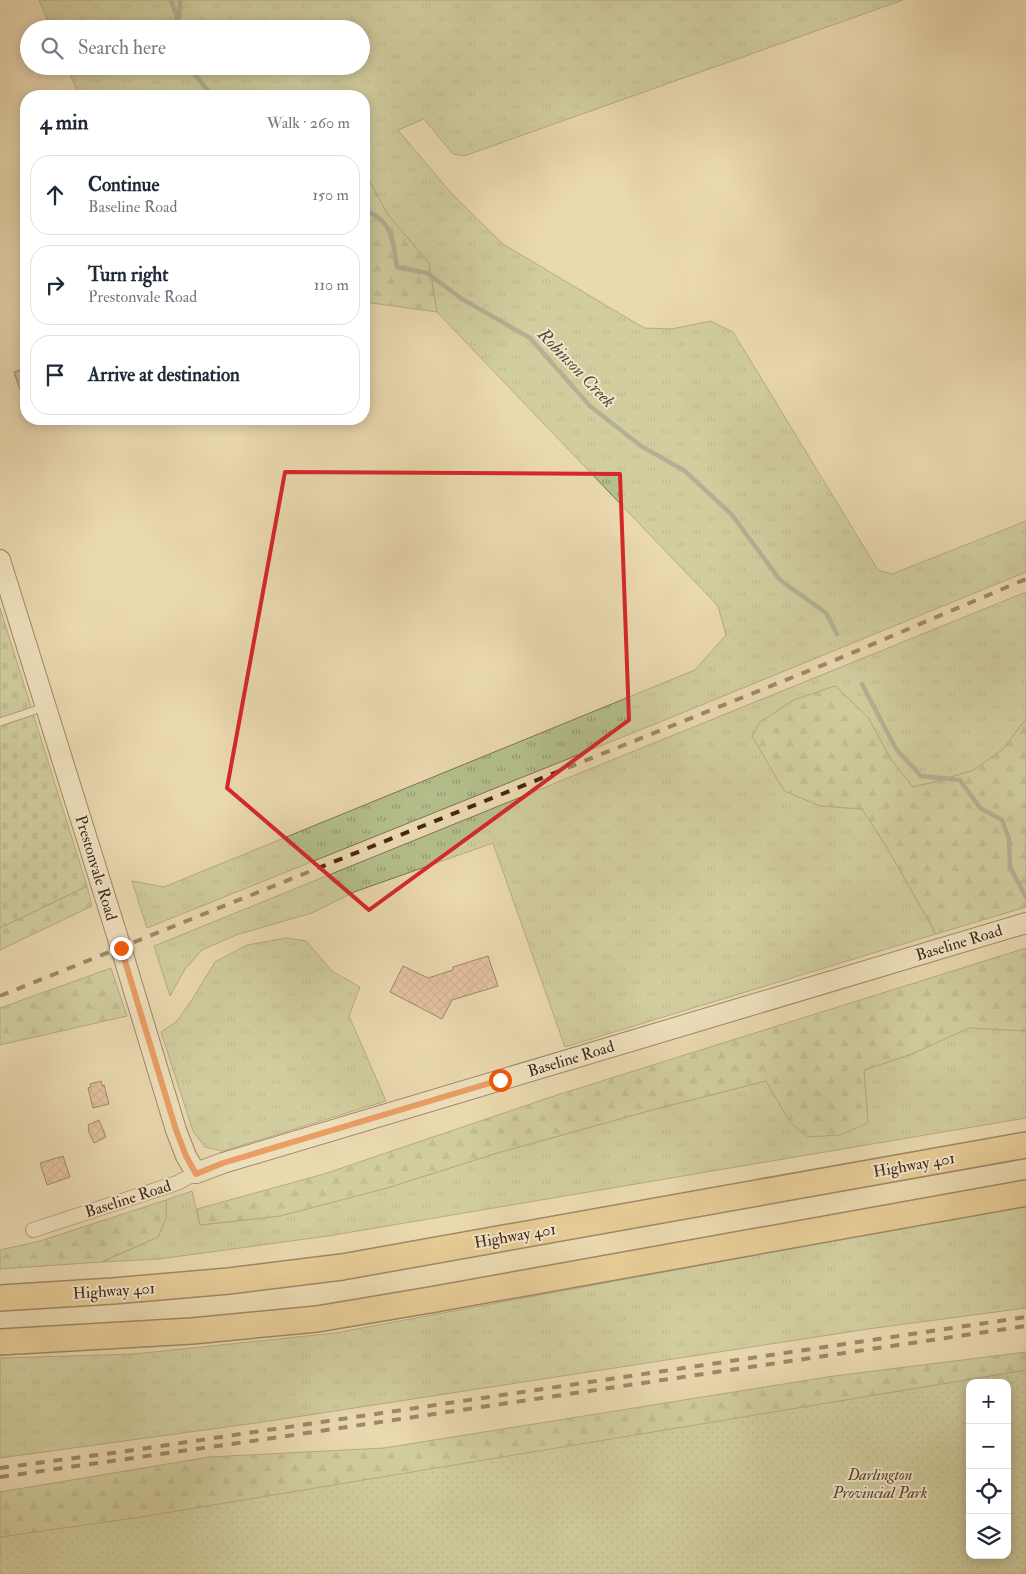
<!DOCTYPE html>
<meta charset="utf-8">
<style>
body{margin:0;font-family:"IM FELL Double Pica",serif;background:#f6f6f7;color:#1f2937}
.controls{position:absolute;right:15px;bottom:15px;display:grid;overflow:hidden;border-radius:10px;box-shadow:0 2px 12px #0003}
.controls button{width:45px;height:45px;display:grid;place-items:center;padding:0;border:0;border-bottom:1px solid #e0e1e3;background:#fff;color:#1f2937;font:25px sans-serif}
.stop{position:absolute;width:15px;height:15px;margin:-11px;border:4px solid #ea580c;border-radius:50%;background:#fff}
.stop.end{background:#ea580c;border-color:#fff;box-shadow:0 1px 5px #0008}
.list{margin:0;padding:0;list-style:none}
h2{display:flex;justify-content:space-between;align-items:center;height:65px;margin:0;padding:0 20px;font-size:21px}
h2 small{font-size:16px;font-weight:400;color:#747a83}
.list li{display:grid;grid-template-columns:32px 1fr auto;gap:15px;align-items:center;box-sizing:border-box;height:80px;margin:0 10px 10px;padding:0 10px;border:1px solid #e0e1e3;border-radius:20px}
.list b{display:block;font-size:19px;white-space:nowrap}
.list p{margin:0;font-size:16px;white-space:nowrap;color:#747a83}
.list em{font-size:16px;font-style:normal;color:#747a83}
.icon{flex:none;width:28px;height:28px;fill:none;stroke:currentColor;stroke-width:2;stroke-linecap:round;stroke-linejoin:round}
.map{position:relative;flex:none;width:1026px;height:1574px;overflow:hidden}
.search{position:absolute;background:#fff;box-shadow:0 2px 12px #0003;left:20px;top:20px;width:350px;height:55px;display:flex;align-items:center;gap:12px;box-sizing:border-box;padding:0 18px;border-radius:28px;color:#747a83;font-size:19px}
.panel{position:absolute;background:#fff;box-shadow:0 2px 12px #0003;left:20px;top:90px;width:350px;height:335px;border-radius:20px}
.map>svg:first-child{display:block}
.grass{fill:url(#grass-tufts);stroke:#7c7350}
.forest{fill:url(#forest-firs);stroke:#7c7350;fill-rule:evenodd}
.cemetery{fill:url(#cemetery-stones);stroke:#7c7350}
.park{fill:url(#park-dots);stroke:#7c7350;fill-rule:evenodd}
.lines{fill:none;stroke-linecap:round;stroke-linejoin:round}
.stream{stroke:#767f73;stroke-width:4.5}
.building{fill:url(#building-cross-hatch);stroke:#442715}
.lane-casing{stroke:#6e533c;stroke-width:9}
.street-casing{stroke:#6e533c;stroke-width:16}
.secondary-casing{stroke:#442715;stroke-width:22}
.highway-casing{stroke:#442715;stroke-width:28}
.lane{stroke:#f1e6cb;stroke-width:7}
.street{stroke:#f1e6cb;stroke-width:14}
.secondary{stroke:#f1e6cb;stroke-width:20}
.highway{stroke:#e5bc78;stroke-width:25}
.rail{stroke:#442715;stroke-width:4;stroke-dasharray:9 9;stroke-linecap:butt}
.route{stroke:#ea580c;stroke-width:6}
.marked{fill:none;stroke:#d62828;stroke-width:4;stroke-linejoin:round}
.labels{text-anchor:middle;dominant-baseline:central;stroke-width:4;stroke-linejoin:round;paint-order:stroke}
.street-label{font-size:16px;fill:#442715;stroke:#f1e6cb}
.park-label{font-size:16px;font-style:italic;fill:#5a452d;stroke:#f1e6cb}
.water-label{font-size:18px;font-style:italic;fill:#594c3c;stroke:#f1e6cb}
</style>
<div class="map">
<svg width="1026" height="1574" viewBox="0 0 1026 1574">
<defs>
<pattern id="grass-tufts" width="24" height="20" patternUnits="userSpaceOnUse" patternTransform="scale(1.25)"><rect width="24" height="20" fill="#b4bf8c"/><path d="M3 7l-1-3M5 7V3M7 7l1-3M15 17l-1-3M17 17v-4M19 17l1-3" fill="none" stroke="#949b71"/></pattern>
<pattern id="forest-firs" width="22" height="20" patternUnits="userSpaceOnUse" patternTransform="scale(1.25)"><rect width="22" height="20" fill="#b4bf8c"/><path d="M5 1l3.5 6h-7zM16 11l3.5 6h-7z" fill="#949b71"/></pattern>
<pattern id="cemetery-stones" width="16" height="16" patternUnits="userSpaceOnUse" patternTransform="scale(1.25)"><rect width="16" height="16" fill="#b4bf8c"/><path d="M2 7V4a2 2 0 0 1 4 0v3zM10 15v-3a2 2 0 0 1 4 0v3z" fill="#949b71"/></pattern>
<pattern id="park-dots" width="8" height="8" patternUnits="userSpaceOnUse" patternTransform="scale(1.25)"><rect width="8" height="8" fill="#b4bf8c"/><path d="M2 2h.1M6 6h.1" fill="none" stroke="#949b71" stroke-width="1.8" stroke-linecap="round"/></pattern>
<pattern id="building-cross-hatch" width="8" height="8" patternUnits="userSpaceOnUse" patternTransform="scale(1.25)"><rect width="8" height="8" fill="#e2a48f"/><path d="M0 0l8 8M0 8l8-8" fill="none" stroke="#b98674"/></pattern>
</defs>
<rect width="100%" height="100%" fill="#ead8af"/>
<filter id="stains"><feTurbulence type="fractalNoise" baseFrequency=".004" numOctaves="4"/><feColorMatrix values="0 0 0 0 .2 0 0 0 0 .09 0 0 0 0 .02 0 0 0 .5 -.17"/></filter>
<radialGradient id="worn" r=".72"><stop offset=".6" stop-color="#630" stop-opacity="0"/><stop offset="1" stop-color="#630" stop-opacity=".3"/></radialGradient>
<path class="grass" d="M39 0H903L464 156 453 154 424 119 398 130 451 193 503 244 644 328 672 329 710 321 733 332 878 570 892 574 1026 521V572L660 722 147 928 132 881 164 887 695 670 726 635 718 606 437 312 429 263 388 215 364 171V96H79L67 66H361V29H51Z
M1026 592V719L1003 749 974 770 935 782 912 787 892 761 868 717 835 686 794 700 761 722 821 806 862 809 885 844 936 934 565 1047 493 843 354 892 312 913 236 935 202 950 185 969 170 996 154 946Z
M287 938 306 941 332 971 360 987 349 1016 386 1101 223 1151 205 1147 193 1131 161 1032 177 1021 193 998 215 962 247 945Z
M969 1027 1026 1031V1118L328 1236 159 1259 102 1262 158 1237 166 1218V1200L192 1191 200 1225 280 1216 387 1188 494 1154 648 1111 766 1081 790 1122H868L864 1070 912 1054Z
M1026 1205V1308L875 1328 263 1422 0 1458V1358L134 1354 335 1333Z"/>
<path class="forest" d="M364 171 388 215 429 263 437 312 364 302Z
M835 686 868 717 892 761 913 787 935 782 974 770 1003 749 1026 719V847H1024L1026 853V907L936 934 885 844 862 809 821 806 784 791 752 736 760 722 794 700Z
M87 886 92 906 0 950V928Z
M1026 948V1031L969 1028 912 1054 864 1070 868 1123 840 1135 807 1137 790 1122 766 1081 648 1111 494 1154 387 1188 280 1216 200 1225 197 1209 324 1174 554 1096Z
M111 968 127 1016 0 1045V1008Z
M166 1200V1218L158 1237 101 1262 0 1269V1250L40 1241Z
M1026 1352V1574H0V1492L209 1457 384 1448 834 1376ZM970 1383H1007V1555H970Z"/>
<path class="cemetery" d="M0 608 87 886 0 928Z"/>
<path class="park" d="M1026 1370V1574H0V1537L141 1517ZM970 1383H1007V1555H970Z"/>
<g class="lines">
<path class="stream" d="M171 0 181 29
M179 18 180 0
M188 66 209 92 217 96
M364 198 369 212C394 224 393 243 397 267L427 273 462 299 530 338 590 406 641 446 685 471 732 515 780 580 826 613 837 634
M862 684 896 749 921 776 960 780 980 808 1002 820 1009 839 1010 867 1026 897"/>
</g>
<path class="building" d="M26 368V401H24L14 372Z
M488 956 498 986 452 1000 442 1019 390 992 403 966 428 978 453 970V967Z
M101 1081 102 1086 104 1085 109 1104 93 1108 88 1088 91 1087 90 1084Z
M99 1120 106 1137 94 1143 88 1130 89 1129 88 1125Z
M63 1156 70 1177 47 1185 40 1163Z"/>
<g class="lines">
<g class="lane-casing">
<path id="lane" d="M0 722 45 707"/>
</g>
<g class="street-casing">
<path id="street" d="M33 1230 177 1183 196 1173"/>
</g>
<g class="secondary-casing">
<path id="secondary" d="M0 560 121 948 176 1130 186 1156 196 1173 223 1163 1026 923"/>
</g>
<g class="highway-casing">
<path id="highway" d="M0 1298 113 1291 229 1281 342 1267 1026 1145
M0 1342 192 1331 317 1319 430 1300 1026 1193"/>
</g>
<use href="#lane" class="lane"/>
<use href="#street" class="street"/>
<use href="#secondary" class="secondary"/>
<use href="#highway" class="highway"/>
<path class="rail" d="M0 996 833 661 1026 579
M0 1468 127 1451 1026 1317
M0 1477 273 1438 1026 1326"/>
</g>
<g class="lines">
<path class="route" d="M121 948 176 1130 186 1156 196 1174 223 1163 500 1080"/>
</g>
<path d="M0 0H1026V1574H0ZM285 472 620 474 629 720 369 910 227 788Z" fill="#ead8af" fill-opacity=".55" fill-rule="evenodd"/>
<path class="marked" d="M285 472 620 474 629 720 369 910 227 788Z"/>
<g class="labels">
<g class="street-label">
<text transform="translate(96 868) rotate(73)">Prestonvale Road</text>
<text transform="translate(959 943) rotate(-17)">Baseline Road</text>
<text transform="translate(571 1059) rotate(-17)">Baseline Road</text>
<text transform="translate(914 1165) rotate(-10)">Highway 401</text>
<text transform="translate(128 1199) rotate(-18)">Baseline Road</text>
<text transform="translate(515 1236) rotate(-10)">Highway 401</text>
<text transform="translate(114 1291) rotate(-4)">Highway 401</text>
</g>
<g class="park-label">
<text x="880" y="1475">Darlington<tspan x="880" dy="18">Provincial Park</tspan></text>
</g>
<g class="water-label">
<text transform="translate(576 368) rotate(46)">Robinson Creek</text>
</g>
</g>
<rect width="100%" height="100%" filter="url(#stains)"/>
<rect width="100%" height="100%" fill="url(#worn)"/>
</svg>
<div class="controls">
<button>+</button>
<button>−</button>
<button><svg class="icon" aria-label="locate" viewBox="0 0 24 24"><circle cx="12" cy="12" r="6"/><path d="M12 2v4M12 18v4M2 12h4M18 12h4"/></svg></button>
<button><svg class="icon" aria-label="layers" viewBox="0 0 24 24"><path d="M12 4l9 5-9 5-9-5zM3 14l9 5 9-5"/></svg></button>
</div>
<div class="stop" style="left:500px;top:1080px"></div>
<div class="stop end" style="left:121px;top:948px"></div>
<div class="search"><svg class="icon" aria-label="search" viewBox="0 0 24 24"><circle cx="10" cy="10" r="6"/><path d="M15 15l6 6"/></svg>Search here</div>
<section class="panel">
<h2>4 min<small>Walk · 260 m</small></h2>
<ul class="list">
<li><svg class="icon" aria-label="ahead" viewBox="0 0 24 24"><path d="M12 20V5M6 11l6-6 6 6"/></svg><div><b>Continue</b><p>Baseline Road</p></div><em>150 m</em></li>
<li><svg class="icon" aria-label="right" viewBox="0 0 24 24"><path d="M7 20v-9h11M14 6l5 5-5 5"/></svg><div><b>Turn right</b><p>Prestonvale Road</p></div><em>110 m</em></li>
<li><svg class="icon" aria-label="arrive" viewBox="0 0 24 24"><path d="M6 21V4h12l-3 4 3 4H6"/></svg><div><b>Arrive at destination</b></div></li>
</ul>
</section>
</div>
